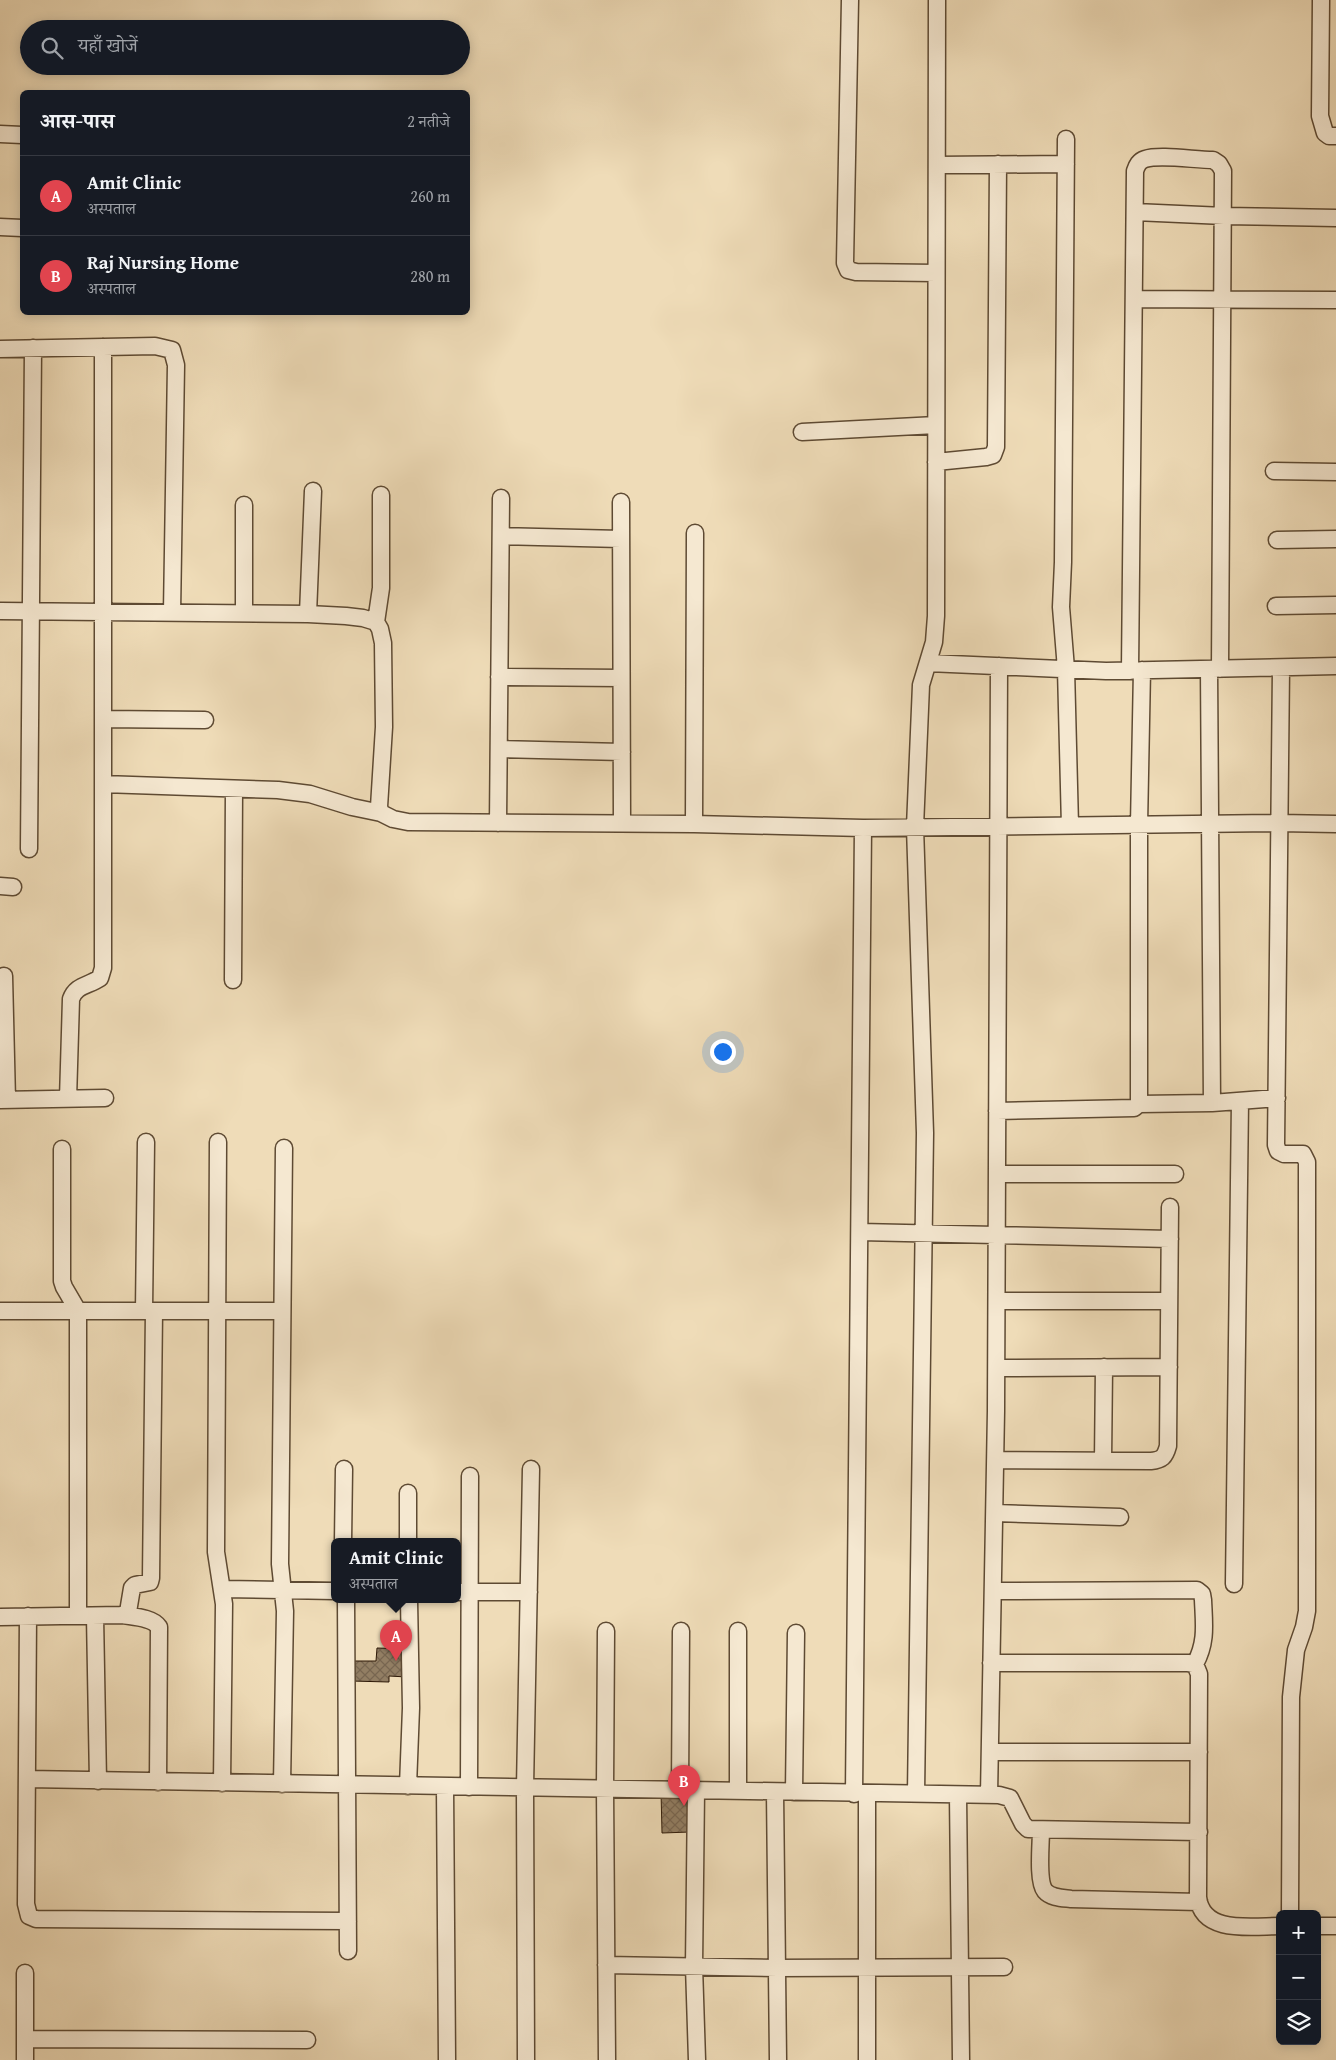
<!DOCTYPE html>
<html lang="hi">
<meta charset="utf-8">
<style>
body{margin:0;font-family:"Gentium Book Plus","Noto Serif Devanagari",serif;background:#242831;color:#f1f3f6}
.controls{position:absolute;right:15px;bottom:15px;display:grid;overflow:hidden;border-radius:8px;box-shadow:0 2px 12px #0003}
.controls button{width:45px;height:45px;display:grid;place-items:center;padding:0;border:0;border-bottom:1px solid #363941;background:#171b24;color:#f1f3f6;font:25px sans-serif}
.you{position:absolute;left:722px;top:1051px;width:18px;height:18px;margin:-12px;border:4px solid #fff;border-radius:50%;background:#1a73e8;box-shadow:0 0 0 8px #1a73e833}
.badge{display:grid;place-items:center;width:32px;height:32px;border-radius:50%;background:#c59692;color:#fff;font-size:16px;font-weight:700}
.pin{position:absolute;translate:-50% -41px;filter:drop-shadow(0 1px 2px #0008)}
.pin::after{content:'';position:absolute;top:26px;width:18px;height:15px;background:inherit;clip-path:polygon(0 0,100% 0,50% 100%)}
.popup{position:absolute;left:331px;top:1538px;width:130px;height:65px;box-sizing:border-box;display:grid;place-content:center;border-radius:8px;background:#171b24;filter:drop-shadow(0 1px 4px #0005);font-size:16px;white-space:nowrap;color:#9ea1a6}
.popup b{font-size:19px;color:#f1f3f6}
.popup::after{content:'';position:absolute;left:50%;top:100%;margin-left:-10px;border:10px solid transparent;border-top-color:#171b24}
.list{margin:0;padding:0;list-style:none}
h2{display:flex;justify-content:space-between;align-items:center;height:65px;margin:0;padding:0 20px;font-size:21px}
h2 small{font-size:16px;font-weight:400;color:#9ea1a6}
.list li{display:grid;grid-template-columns:32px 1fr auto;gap:15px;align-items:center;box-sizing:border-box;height:80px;padding:0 20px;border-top:1px solid #363941}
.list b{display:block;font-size:19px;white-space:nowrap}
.list p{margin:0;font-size:16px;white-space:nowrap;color:#9ea1a6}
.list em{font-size:16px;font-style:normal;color:#9ea1a6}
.icon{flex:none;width:28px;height:28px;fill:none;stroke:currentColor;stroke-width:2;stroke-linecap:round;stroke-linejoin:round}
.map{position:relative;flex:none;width:1336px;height:2060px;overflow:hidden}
.search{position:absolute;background:#171b24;box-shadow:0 2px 12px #0003;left:20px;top:20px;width:450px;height:55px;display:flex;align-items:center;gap:12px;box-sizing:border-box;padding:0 18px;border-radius:28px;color:#9ea1a6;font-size:19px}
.panel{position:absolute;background:#171b24;box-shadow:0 2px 12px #0003;left:20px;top:90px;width:450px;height:225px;border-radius:8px}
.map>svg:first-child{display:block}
.building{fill:url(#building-cross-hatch);stroke:#2e1907}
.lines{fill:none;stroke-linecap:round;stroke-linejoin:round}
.street-casing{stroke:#5e4a33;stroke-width:19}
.street{stroke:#f5e8d1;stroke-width:16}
</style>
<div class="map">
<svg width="1336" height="2060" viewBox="0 0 1336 2060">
<defs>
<pattern id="building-cross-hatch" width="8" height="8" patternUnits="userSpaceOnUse" patternTransform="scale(1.25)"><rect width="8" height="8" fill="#927e63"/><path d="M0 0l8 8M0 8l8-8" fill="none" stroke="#786650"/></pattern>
</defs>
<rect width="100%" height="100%" fill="#efdcb8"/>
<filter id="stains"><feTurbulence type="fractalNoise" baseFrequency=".004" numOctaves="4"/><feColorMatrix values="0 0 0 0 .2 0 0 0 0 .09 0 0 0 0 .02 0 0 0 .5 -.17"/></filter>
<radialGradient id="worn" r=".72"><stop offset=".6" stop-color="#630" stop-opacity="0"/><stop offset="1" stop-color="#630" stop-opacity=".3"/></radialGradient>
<path class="building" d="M377 1648 408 1649 407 1677 389 1676V1682L351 1681V1661H376Z
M661 1791H689L690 1832 662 1833Z"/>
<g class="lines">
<g class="street-casing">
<path id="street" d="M850 0 845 263 848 270 856 272 936 273
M1321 0 1320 116 1325 133 1329 136H1336
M0 134 22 135
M1066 139 1063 562 1061 607 1066 669 1070 826
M937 165 1066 164
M1135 212 1224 216 1336 218
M0 227 22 228
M1134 299 1336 300
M0 349 155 346 172 350 176 365 172 613
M802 432 936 425
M936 462 986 457 993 455 996 447 998 164
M1274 471 1336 472
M621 502 622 823
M244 505V613
M501 536 621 539
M1277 540 1336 539
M1276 606 1336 605
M0 611 308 614 346 616 363 618 376 622 380 629 383 643 384 727 379 807 381 813 393 819 408 822 694 824 863 828 1279 823 1336 824
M308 614 313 491
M376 622 381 588V495
M928 663 1106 671 1336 666
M1281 668 1276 1145 1278 1151 1284 1154H1303L1307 1162V1611L1304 1627 1296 1650 1291 1697 1290 1914
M1209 669 1212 1103
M1130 671 1135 171C1137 165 1139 161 1145 159 1160 154 1195 160 1213 160L1219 164 1223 171 1220 669
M499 677 621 678
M103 719 205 720
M499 749 622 752
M103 784 278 790 310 794 352 807 381 813
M498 823 501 498
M694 824 695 533
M29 849 33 348
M0 886 13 887
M4 976 7 1100
M233 980 234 789
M68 1099 71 999C76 985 88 986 100 978L103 968V347
M0 1100 105 1098
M1139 1104 1212 1103 1277 1098
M997 1111 1134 1108 1139 1104V825L1142 670
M218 1142 216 1552 224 1604 222 1783
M62 1149V1281L64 1287 78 1311V1616
M997 1174H1175
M860 1232 1170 1239
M997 1301H1169
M0 1311H282
M144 1311 146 1142
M997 1368 1169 1367
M996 1460 1151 1461C1162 1460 1165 1457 1168 1446L1170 1207
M1103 1461 1104 1367
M995 1513 1120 1517
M343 1542 344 1469
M408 1542V1493
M1234 1584 1240 1101
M222 1589 335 1591
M993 1591 1197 1590 1202 1594 1203 1600C1204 1624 1207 1642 1195 1664
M457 1592H529
M346 1600 348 1951
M122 1615C134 1617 152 1617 159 1627L158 1782
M28 1616 26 1904 29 1916 36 1919 348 1921
M95 1616 98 1781
M0 1617 122 1615 128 1612 132 1588 135 1585 150 1582 151 1578 154 1311
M606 1631 605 1789 607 2060
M738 1631V1791
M991 1663H1188L1195 1664 1199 1674 1198 1897C1202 1935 1253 1926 1280 1926
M990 1752H1199
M27 1779 999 1795 1010 1798 1023 1824 1028 1829 1199 1832
M282 1784 285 1611 280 1564 284 1148
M408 1786 411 1708 409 1600
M445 1787 447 2060
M469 1787 470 1476
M680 1790 681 1631
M696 1790 694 1966 697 2060
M775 1792 778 2060
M794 1792 796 1633
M854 1794 863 828
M867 1794V2060
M916 1794 925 1133 915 827 921 685 934 642 936 616 937 0
M958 1795 961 2060
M989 1795 996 1411 999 666
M1041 1830C1041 1844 1037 1881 1045 1891 1051 1898 1063 1898 1071 1899L1199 1902
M1317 1926H1336
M606 1965 777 1968 1004 1967
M25 1973V2060
M25 2039 307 2040
M526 2060 525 1788 531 1469"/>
</g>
<use href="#street" class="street"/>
</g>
<rect width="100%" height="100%" filter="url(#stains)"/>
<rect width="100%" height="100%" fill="url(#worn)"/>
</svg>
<div class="controls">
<button>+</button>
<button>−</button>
<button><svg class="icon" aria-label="layers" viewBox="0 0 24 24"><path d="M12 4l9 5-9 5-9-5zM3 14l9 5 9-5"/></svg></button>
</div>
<div class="you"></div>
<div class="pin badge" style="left:396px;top:1661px;background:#e0444e">A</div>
<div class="popup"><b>Amit Clinic</b>अस्पताल</div>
<div class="pin badge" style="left:684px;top:1806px;background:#e0444e">B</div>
<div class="search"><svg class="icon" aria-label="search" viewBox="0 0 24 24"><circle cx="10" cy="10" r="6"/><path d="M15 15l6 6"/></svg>यहाँ खोजें</div>
<section class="panel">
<h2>आस-पास<small>2 नतीजे</small></h2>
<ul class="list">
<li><span class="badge" style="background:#e0444e">A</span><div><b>Amit Clinic</b><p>अस्पताल</p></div><em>260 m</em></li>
<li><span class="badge" style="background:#e0444e">B</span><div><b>Raj Nursing Home</b><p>अस्पताल</p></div><em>280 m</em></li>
</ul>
</section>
</div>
